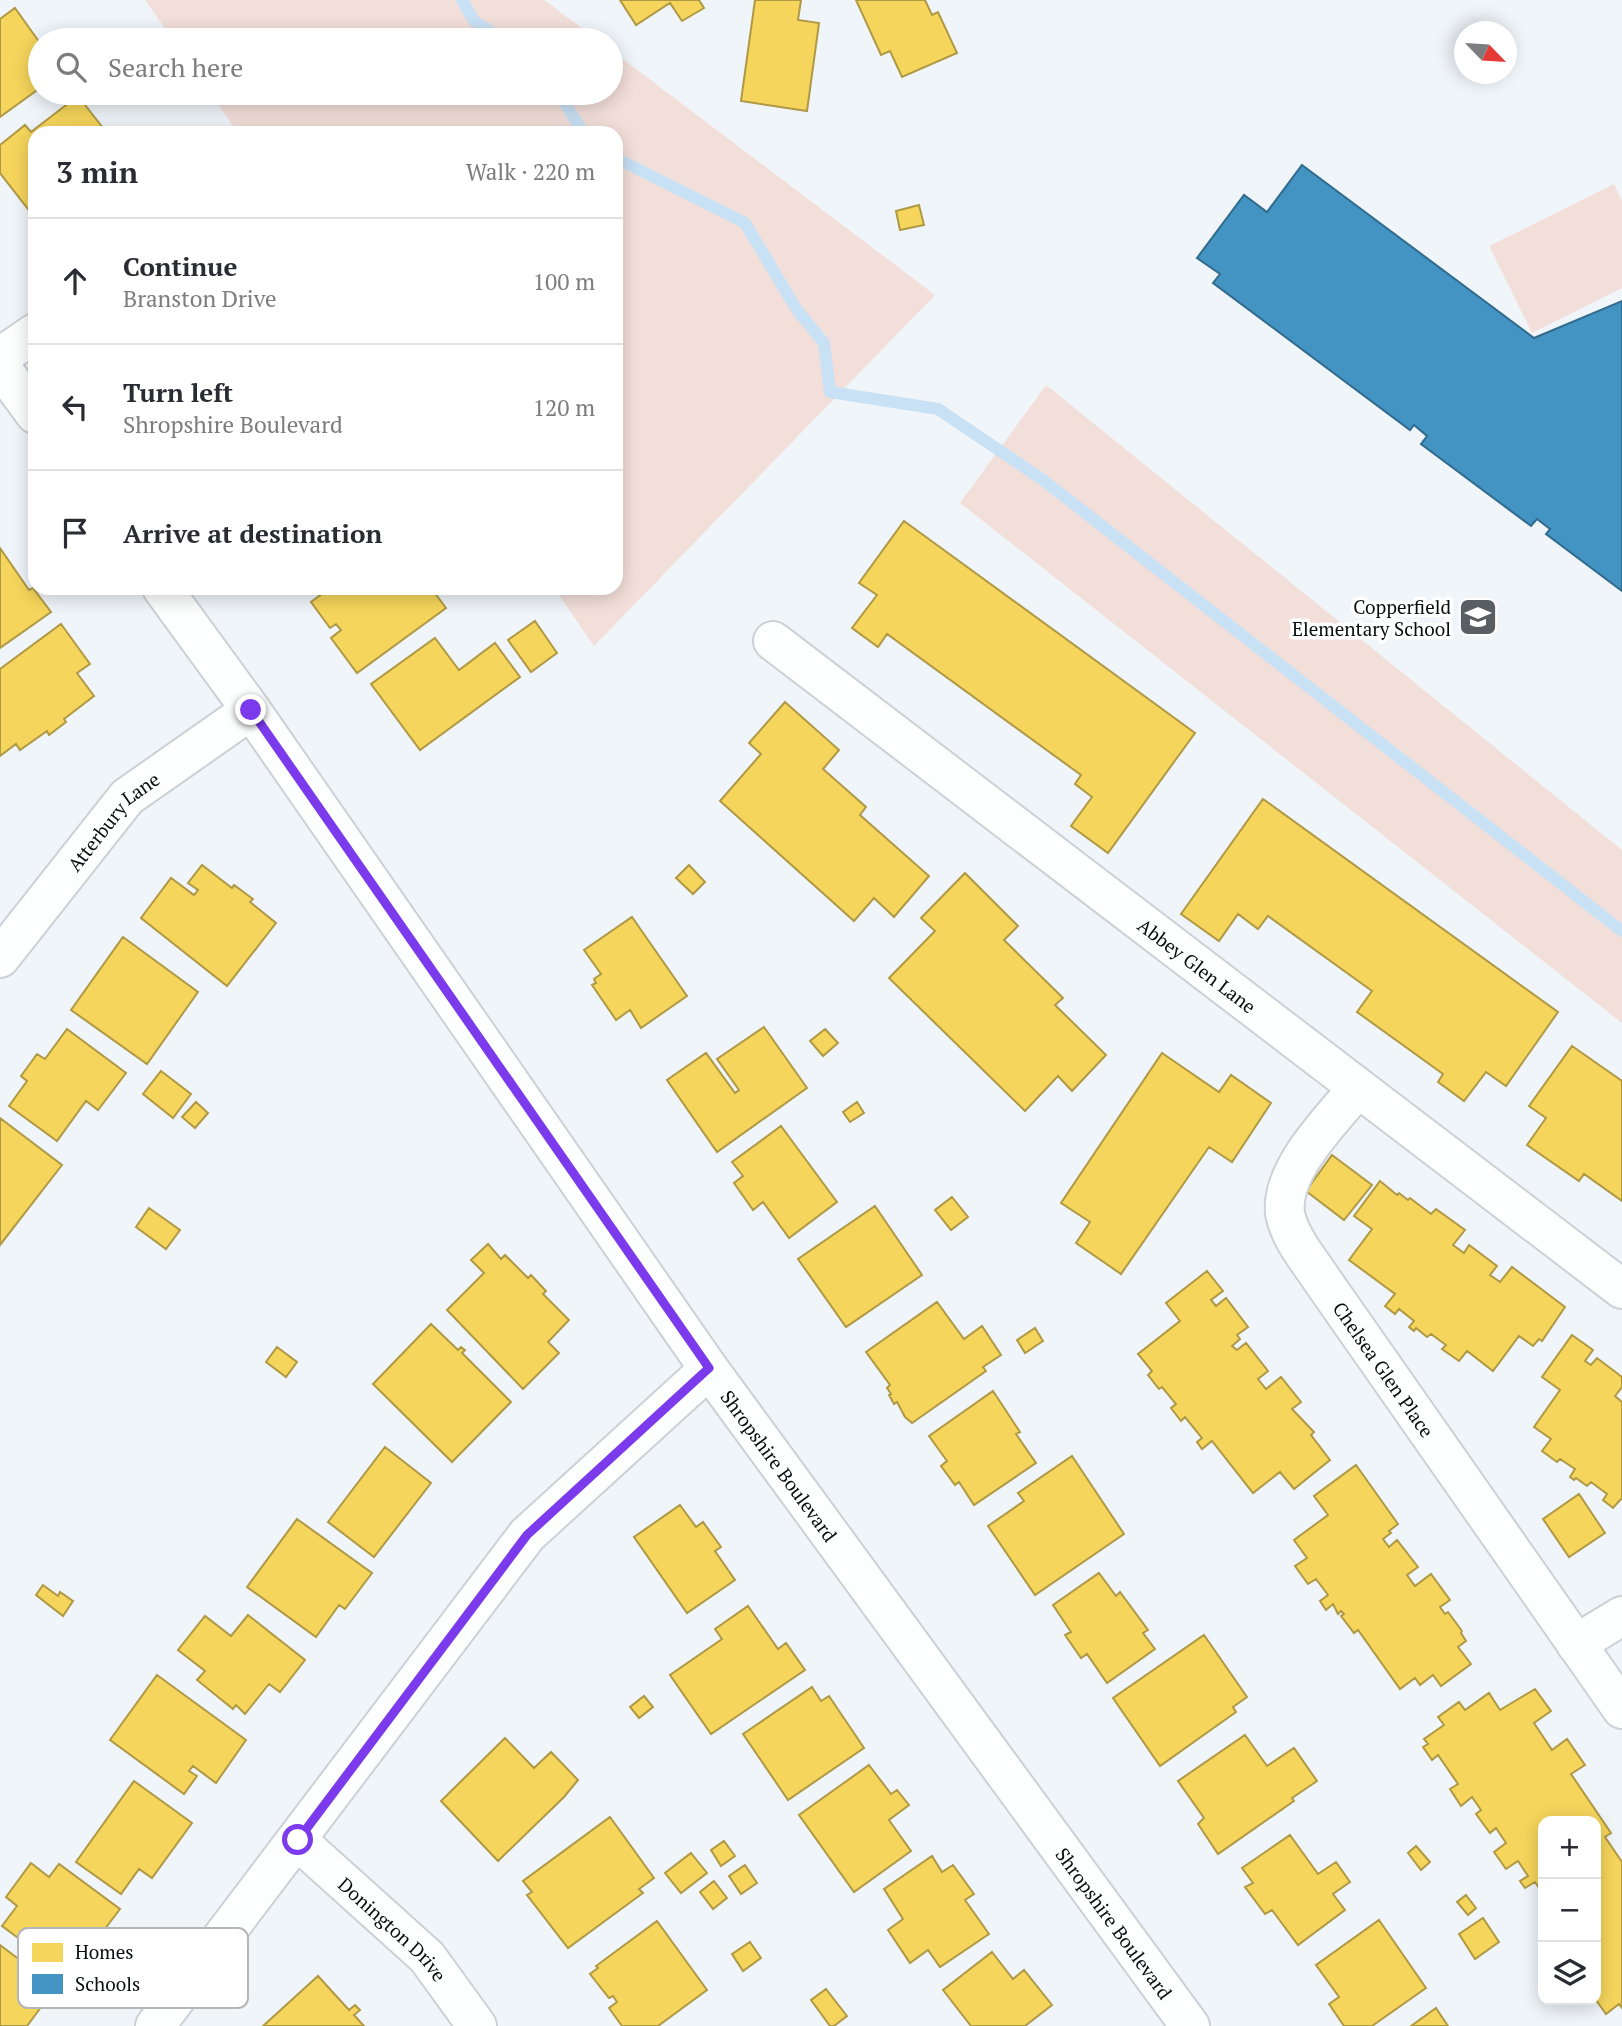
<!DOCTYPE html>
<meta charset="utf-8">
<style>
body{margin:0;font-family:"PT Serif",serif;background:#f2f2f3;color:#2b2b33}
.controls{position:absolute;right:21px;bottom:21px;display:grid;overflow:hidden;border-radius:14px;box-shadow:0 4px 18px #0003}
.controls button{width:63px;height:63px;display:grid;place-items:center;padding:0;border:0;border-bottom:2px solid #e1e1e2;background:#fff;color:#2b2b33;font:35px sans-serif}
.compass{position:absolute;left:1454px;top:21px;width:63px;height:63px;border-radius:50%;background:#fff;box-shadow:0 4px 18px #0003;rotate:115deg}
.stop{position:absolute;width:21px;height:21px;margin:-16px;border:5px solid #7c3aed;border-radius:50%;background:#fff}
.stop.end{background:#7c3aed;border-color:#fff;box-shadow:0 2px 7px #0008}
.list{margin:0;padding:0;list-style:none}
h2{display:flex;justify-content:space-between;align-items:center;height:91px;margin:0;padding:0 28px;font-size:30px}
h2 small{font-size:23px;font-weight:400;color:#7c7c81}
.list li{display:grid;grid-template-columns:46px 1fr auto;gap:21px;align-items:center;box-sizing:border-box;height:126px;padding:0 28px;border-top:2px solid #e1e1e2}
.list b{display:block;font-size:26px;white-space:nowrap}
.list p{margin:0;font-size:23px;white-space:nowrap;color:#7c7c81}
.list em{font-size:23px;font-style:normal;color:#7c7c81}
.icon{flex:none;width:38px;height:38px;fill:none;stroke:currentColor;stroke-width:2;stroke-linecap:round;stroke-linejoin:round}
.map{position:relative;flex:none;width:1622px;height:2026px;overflow:hidden}
.search{position:absolute;background:#fff;box-shadow:0 4px 18px #0003;left:28px;top:28px;width:595px;height:77px;display:flex;align-items:center;gap:18px;box-sizing:border-box;padding:0 24px;border-radius:38px;color:#7c7c81;font-size:26px}
.panel{position:absolute;background:#fff;box-shadow:0 4px 18px #0003;left:28px;top:126px;width:595px;height:469px;border-radius:21px}
.map>svg:first-child{display:block}
.green{fill:#f3dfda}
.homes{fill:#f6d55c;stroke:#af9945;stroke-width:2}
.schools{fill:#4393c3;stroke:#316b8d;stroke-width:2}
.lines{fill:none;stroke-linecap:round;stroke-linejoin:round}
.stream{stroke:#c9e1f5;stroke-width:12}
.street-casing{stroke:#ccd1d6;stroke-width:42}
.secondary-casing{stroke:#ccd1d6;stroke-width:42}
.street{stroke:#fdfefe;stroke-width:38}
.secondary{stroke:#fdfefe;stroke-width:38}
.route{stroke:#7c3aed;stroke-width:9}
.labels{text-anchor:middle;dominant-baseline:central;stroke-width:7;stroke-linejoin:round;paint-order:stroke}
.poi-label{font-size:19px;fill:#080d10;stroke:#fff;text-anchor:end}
.street-label{font-size:19px;fill:#080d10;stroke:#fff}
.key{fill:#fff;stroke:#b5b6b7;stroke-width:2}
.key-label{font-size:19px;fill:#080d10}
</style>
<div class="map">
<svg width="1622" height="2026" viewBox="0 0 1622 2026">
<rect width="100%" height="100%" fill="#f0f5fa"/>
<path class="green" d="M145 0H544L598 40H173Z
M611 50 935 295 594 646 554 588H616V133H238L210 93H611Z
M1614 184 1622 201V288L1532 333 1489 246Z
M1046 385 1622 850V1023L960 503Z"/>
<path class="homes" d="M620 0H699L704 8 682 21 670 3 636 25Z
M755 0H801L798 20 819 23 807 111 741 101Z
M856 0H925L932 15 938 12 957 53 902 77 890 51 881 55Z
M15 8 40 43V88L0 117V19Z
M78 96 107 133H35V218L0 173V145L25 125 31 132Z
M919 205 924 225 900 230 896 211Z
M904 521 1195 733 1108 853 1071 826 1092 797 1075 784 1081 775 887 634 878 647 852 628 877 595 859 583Z
M0 548 29 590 33 588 51 612 0 648Z
M330 588H408L409 590 413 588H431L446 608 357 673 331 638 341 630 336 624 330 628 311 602Z
M535 621 557 653 531 672 508 640Z
M61 624 90 664 77 673 94 696 64 719 66 722 49 735 47 731 20 750 16 744 0 756V669Z
M435 638 459 670 495 643 520 677 420 750 371 684Z
M785 702 839 750 823 769 866 807 860 815 929 876 894 917 874 898 854 921 720 801 761 754 749 743Z
M1263 799 1558 1012 1506 1086 1486 1072 1464 1101 1438 1082 1443 1074 1357 1012 1372 991 1268 916 1258 929 1238 914 1219 941 1181 914Z
M202 865 232 888 234 885 253 899 250 902 276 923 227 986 141 918 171 878 194 895 198 890 188 883Z
M689 865 705 882 693 894 676 878Z
M965 873 1018 926 1004 940 1063 998 1055 1005 1106 1055 1072 1091 1058 1076 1025 1111 889 978 935 931 921 918Z
M632 917 687 996 641 1028 630 1010 616 1020 592 985 596 983 594 979 601 974 584 950Z
M123 937 198 992 147 1064 71 1010Z
M764 1027 807 1088 717 1152 667 1080 706 1053 735 1093 739 1090 717 1059Z
M67 1029 126 1073 98 1110 86 1101 57 1141 9 1106 27 1081 21 1076 37 1054 45 1059Z
M825 1029 838 1043 823 1056 810 1041Z
M1572 1046 1622 1081V1201L1584 1174 1579 1181 1527 1145 1546 1118 1529 1106Z
M1162 1053 1219 1092 1231 1075 1271 1103 1232 1162 1209 1147 1121 1274 1076 1243 1090 1222 1061 1203Z
M161 1071 191 1094 173 1118 143 1094Z
M196 1102 208 1113 195 1128 182 1117Z
M857 1102 864 1113 850 1122 843 1112Z
M0 1118 62 1165 0 1245Z
M781 1126 837 1202 789 1238 763 1202 753 1210 734 1183 743 1176 732 1162Z
M1332 1155 1372 1185 1344 1220 1306 1191Z
M1380 1181 1397 1195 1399 1193 1408 1200 1410 1198 1431 1214 1436 1209 1465 1230 1453 1245 1464 1253 1469 1245 1497 1266 1490 1275 1500 1282 1512 1267 1565 1307 1542 1341 1539 1339 1533 1346 1519 1336 1493 1371 1467 1351 1459 1361 1442 1349 1446 1345 1431 1334 1427 1337 1416 1328 1414 1331 1409 1327 1414 1321 1399 1309 1395 1314 1385 1306 1395 1294 1349 1260 1372 1229 1354 1216Z
M952 1197 968 1217 951 1230 935 1210Z
M875 1206 922 1275 846 1327 798 1259Z
M149 1208 180 1230 166 1249 136 1227Z
M488 1244 501 1259 505 1255 528 1278 531 1275 546 1291 543 1294 569 1320 548 1342 559 1353 523 1389 447 1310 484 1273 471 1260Z
M1207 1271 1223 1291 1211 1300 1216 1306 1226 1298 1248 1327 1237 1335 1240 1339 1232 1346 1237 1350 1246 1343 1268 1371 1258 1379 1266 1389 1281 1377 1301 1402 1292 1409 1314 1432 1311 1435 1330 1460 1294 1489 1280 1472 1253 1493 1212 1441 1202 1449 1197 1442 1202 1438 1185 1417 1181 1421 1171 1408 1176 1404 1162 1387 1159 1389 1148 1375 1152 1371 1138 1354 1180 1321 1166 1303Z
M937 1302 964 1339 982 1326 1001 1355 983 1367 986 1371 912 1423 905 1417 897 1402 894 1404 889 1395 891 1394 887 1388 890 1385 866 1352Z
M431 1324 458 1350 461 1347 465 1350 462 1353 511 1402 452 1462 373 1384Z
M1035 1328 1043 1341 1025 1353 1017 1340Z
M1572 1335 1593 1350 1585 1361 1591 1365 1597 1358 1622 1377V1387L1615 1396 1622 1402V1498L1613 1508 1603 1500 1607 1494 1591 1482 1587 1486 1576 1478 1574 1480 1570 1477 1575 1469 1560 1459 1557 1462 1542 1451 1551 1439 1534 1427 1560 1390 1542 1377Z
M277 1347 297 1362 286 1377 266 1362Z
M993 1391 1020 1432 1016 1434 1036 1463 974 1505 959 1482 955 1485 941 1466 947 1461 929 1436Z
M385 1447 431 1483 374 1557 328 1522Z
M1072 1456 1124 1534 1035 1595 988 1526 1024 1501 1018 1493Z
M1356 1465 1398 1524 1389 1531 1391 1533 1383 1539 1389 1547 1397 1540 1418 1567 1407 1575 1415 1586 1431 1574 1450 1600 1440 1607 1445 1614 1448 1612 1462 1631 1461 1633 1466 1641 1458 1647 1471 1664 1441 1686 1433 1675 1420 1685 1415 1678 1400 1689 1358 1630 1354 1633 1341 1616 1344 1614 1341 1611 1338 1614 1333 1604 1326 1610 1320 1601 1328 1595 1316 1579 1308 1584 1295 1566 1307 1558 1294 1540 1328 1515 1314 1496Z
M1579 1494 1605 1533 1569 1557 1543 1519Z
M680 1505 696 1527 703 1522 721 1547 715 1551 735 1580 687 1613 634 1537Z
M297 1519 372 1573 345 1609 339 1605 316 1637 247 1587Z
M1099 1573 1116 1596 1120 1592 1148 1630 1143 1633 1155 1649 1107 1683 1087 1654 1081 1658 1065 1635 1071 1632 1053 1605Z
M43 1585 58 1596 60 1592 73 1601 63 1616 36 1595Z
M748 1606 778 1649 786 1643 805 1670 711 1734 670 1675 722 1639 715 1629Z
M248 1615 305 1660 280 1692 269 1684 245 1714 236 1705 233 1709 197 1680 205 1671 178 1650 205 1616 231 1636Z
M1204 1635 1247 1697 1233 1707 1236 1712 1160 1766 1113 1698Z
M157 1675 246 1740 216 1783 193 1766 189 1771 197 1776 184 1794 110 1740Z
M812 1687 821 1701 829 1696 864 1748 788 1800 743 1734Z
M1535 1689 1551 1711 1534 1723 1552 1750 1567 1739 1585 1765 1571 1774 1611 1833 1605 1837 1622 1862V2008L1619 2004 1606 2014 1596 2000V1821H1543V1894L1535 1882 1525 1888 1520 1881 1528 1876 1518 1861 1506 1869 1494 1852 1506 1843 1496 1828 1490 1833 1476 1814 1481 1810 1472 1797 1461 1806 1450 1789 1458 1784 1438 1755 1432 1760 1423 1747 1428 1744 1424 1739 1444 1725 1438 1717 1459 1702 1465 1710 1489 1693 1500 1710Z
M644 1696 653 1707 639 1718 630 1707Z
M1245 1735 1267 1766 1294 1748 1317 1781 1292 1798 1294 1801 1218 1854 1198 1824 1204 1818 1178 1781Z
M505 1738 534 1768 551 1752 578 1780 564 1797 498 1861 441 1801Z
M869 1765 891 1794 897 1790 909 1805 889 1820 911 1851 854 1892 799 1815Z
M134 1781 192 1823 152 1878 139 1869 121 1894 76 1862Z
M610 1817 654 1878 639 1889 643 1893 568 1948 527 1895 532 1892 523 1881Z
M1290 1835 1318 1874 1336 1862 1350 1882 1333 1894 1345 1910 1298 1945 1272 1910 1265 1914 1245 1887 1253 1883 1242 1868Z
M724 1841 735 1856 721 1866 711 1850Z
M1416 1846 1430 1862 1421 1870 1408 1853Z
M691 1853 707 1873 681 1893 665 1873Z
M932 1856 942 1872 953 1865 974 1894 965 1900 989 1934 940 1967 928 1950 910 1963 888 1930 903 1919 884 1889Z
M31 1863 49 1877 59 1864 120 1909 82 1959 80 1957 67 1974 2 1926 17 1906 6 1897Z
M745 1865 757 1883 741 1894 729 1876Z
M714 1881 727 1898 713 1909 700 1892Z
M1466 1895 1476 1908 1468 1915 1457 1902Z
M1483 1918 1499 1942 1475 1959 1459 1934Z
M1379 1920 1426 1988 1372 2026H1344L1329 2004 1339 1997 1316 1965Z
M657 1921 707 1990 658 2026H622L609 2008 617 2002 613 1996 609 1998 590 1974 598 1968 596 1966Z
M750 1942 761 1958 743 1971 732 1954Z
M0 1945 56 1987 27 2026H0Z
M992 1952 1013 1979 1024 1970 1052 2005 1025 2026H971L943 1990Z
M318 1976 349 2010 355 2005 360 2010 354 2015 364 2026H263Z
M826 1989 847 2016 834 2026H830L811 2000Z
M1436 2008 1448 2026H1411Z"/>
<path class="schools" d="M1302 165 1534 338 1622 301V591L1546 534 1550 529 1537 519 1531 526 1421 444 1427 436 1414 425 1410 430 1213 283 1220 274 1197 258 1244 195 1267 212Z"/>
<g class="lines">
<path class="stream" d="M462 0 474 21 504 40
M559 93 583 133
M616 158 745 223 797 310 824 343 830 392 938 409 1043 480 1622 931"/>
<g class="street-casing">
<g id="street">
<path d="M0 357 35 333"/>
<path id="s1" d="M773 641 1622 1289"/>
<path id="s2" d="M0 958 127 797 251 710"/>
<path id="s3" d="M1358 1088C1333 1118 1280 1170 1285 1213 1289 1237 1309 1260 1322 1280L1622 1709"/>
<path d="M1576 1644 1622 1616"/>
<path id="s4" d="M297 1840 427 1957 477 2026"/>
<path d="M155 2026 527 1535 709 1369"/>
</g>
</g>
<g class="secondary-casing">
<g id="secondary">
<path d="M0 366 35 414"/>
<path id="s5" d="M162 588 251 710 709 1369 1190 2026"/>
</g>
</g>
<use href="#street" class="street"/>
<use href="#secondary" class="secondary"/>
</g>
<g class="lines">
<path class="route" d="M251 710 709 1368 527 1535 298 1840"/>
</g>
<defs>
<g id="school-square" transform="scale(2.0125)"><rect x="-9" y="-9" width="18" height="18" rx="4" fill="#595e62" stroke="#fff"/><path d="M0-5L7-2L0 1L-7-2ZM-4 1L0 2.5L4 1V4Q0 6-4 4Z" fill="#fff"/></g>
</defs>
<g fill-rule="evenodd">
<use href="#school-square" x="1478" y="617"/>
</g>
<g class="labels">
<g class="poi-label">
<text x="1451" y="606">Copperfield<tspan x="1451" dy="22">Elementary School</tspan></text>
</g>
<g class="street-label">
<text stroke="none"><textPath href="#s2" startOffset="178">Atterbury Lane</textPath></text>
<text stroke="none"><textPath href="#s1" startOffset="534">Abbey Glen Lane</textPath></text>
<text stroke="none"><textPath href="#s3" startOffset="334">Chelsea Glen Place</textPath></text>
<text stroke="none"><textPath href="#s5" startOffset="1073">Shropshire Boulevard</textPath></text>
<text stroke="none"><textPath href="#s5" startOffset="1640">Shropshire Boulevard</textPath></text>
<text stroke="none"><textPath href="#s4" startOffset="131">Donington Drive</textPath></text>
</g>
</g>
<rect x="18" y="1928" width="230" height="80" rx="10" class="key"/>
<rect x="32" y="1943" width="31" height="19" fill="#f6d55c"/>
<rect x="32" y="1974" width="31" height="20" fill="#4393c3"/>
<g class="key-label">
<text x="75" y="1959">Homes</text>
<text x="75" y="1991">Schools</text>
</g>
</svg>
<div class="controls">
<button>+</button>
<button>−</button>
<button><svg class="icon" aria-label="layers" viewBox="0 0 24 24"><path d="M12 4l9 5-9 5-9-5zM3 14l9 5 9-5"/></svg></button>
</div>
<svg class="compass" viewBox="-18 -18 36 36"><path d="M0-13l5 13h-10z" fill="#e53935"/><path d="M0 13l5-13h-10z" fill="#7c7c81"/></svg>
<div class="stop" style="left:298px;top:1840px"></div>
<div class="stop end" style="left:251px;top:710px"></div>
<div class="search"><svg class="icon" aria-label="search" viewBox="0 0 24 24"><circle cx="10" cy="10" r="6"/><path d="M15 15l6 6"/></svg>Search here</div>
<section class="panel">
<h2>3 min<small>Walk · 220 m</small></h2>
<ul class="list">
<li><svg class="icon" aria-label="ahead" viewBox="0 0 24 24"><path d="M12 20V5M6 11l6-6 6 6"/></svg><div><b>Continue</b><p>Branston Drive</p></div><em>100 m</em></li>
<li><svg class="icon" aria-label="left" viewBox="0 0 24 24"><path d="M17 20v-9H6M10 6l-5 5 5 5"/></svg><div><b>Turn left</b><p>Shropshire Boulevard</p></div><em>120 m</em></li>
<li><svg class="icon" aria-label="arrive" viewBox="0 0 24 24"><path d="M6 21V4h12l-3 4 3 4H6"/></svg><div><b>Arrive at destination</b></div></li>
</ul>
</section>
</div>
